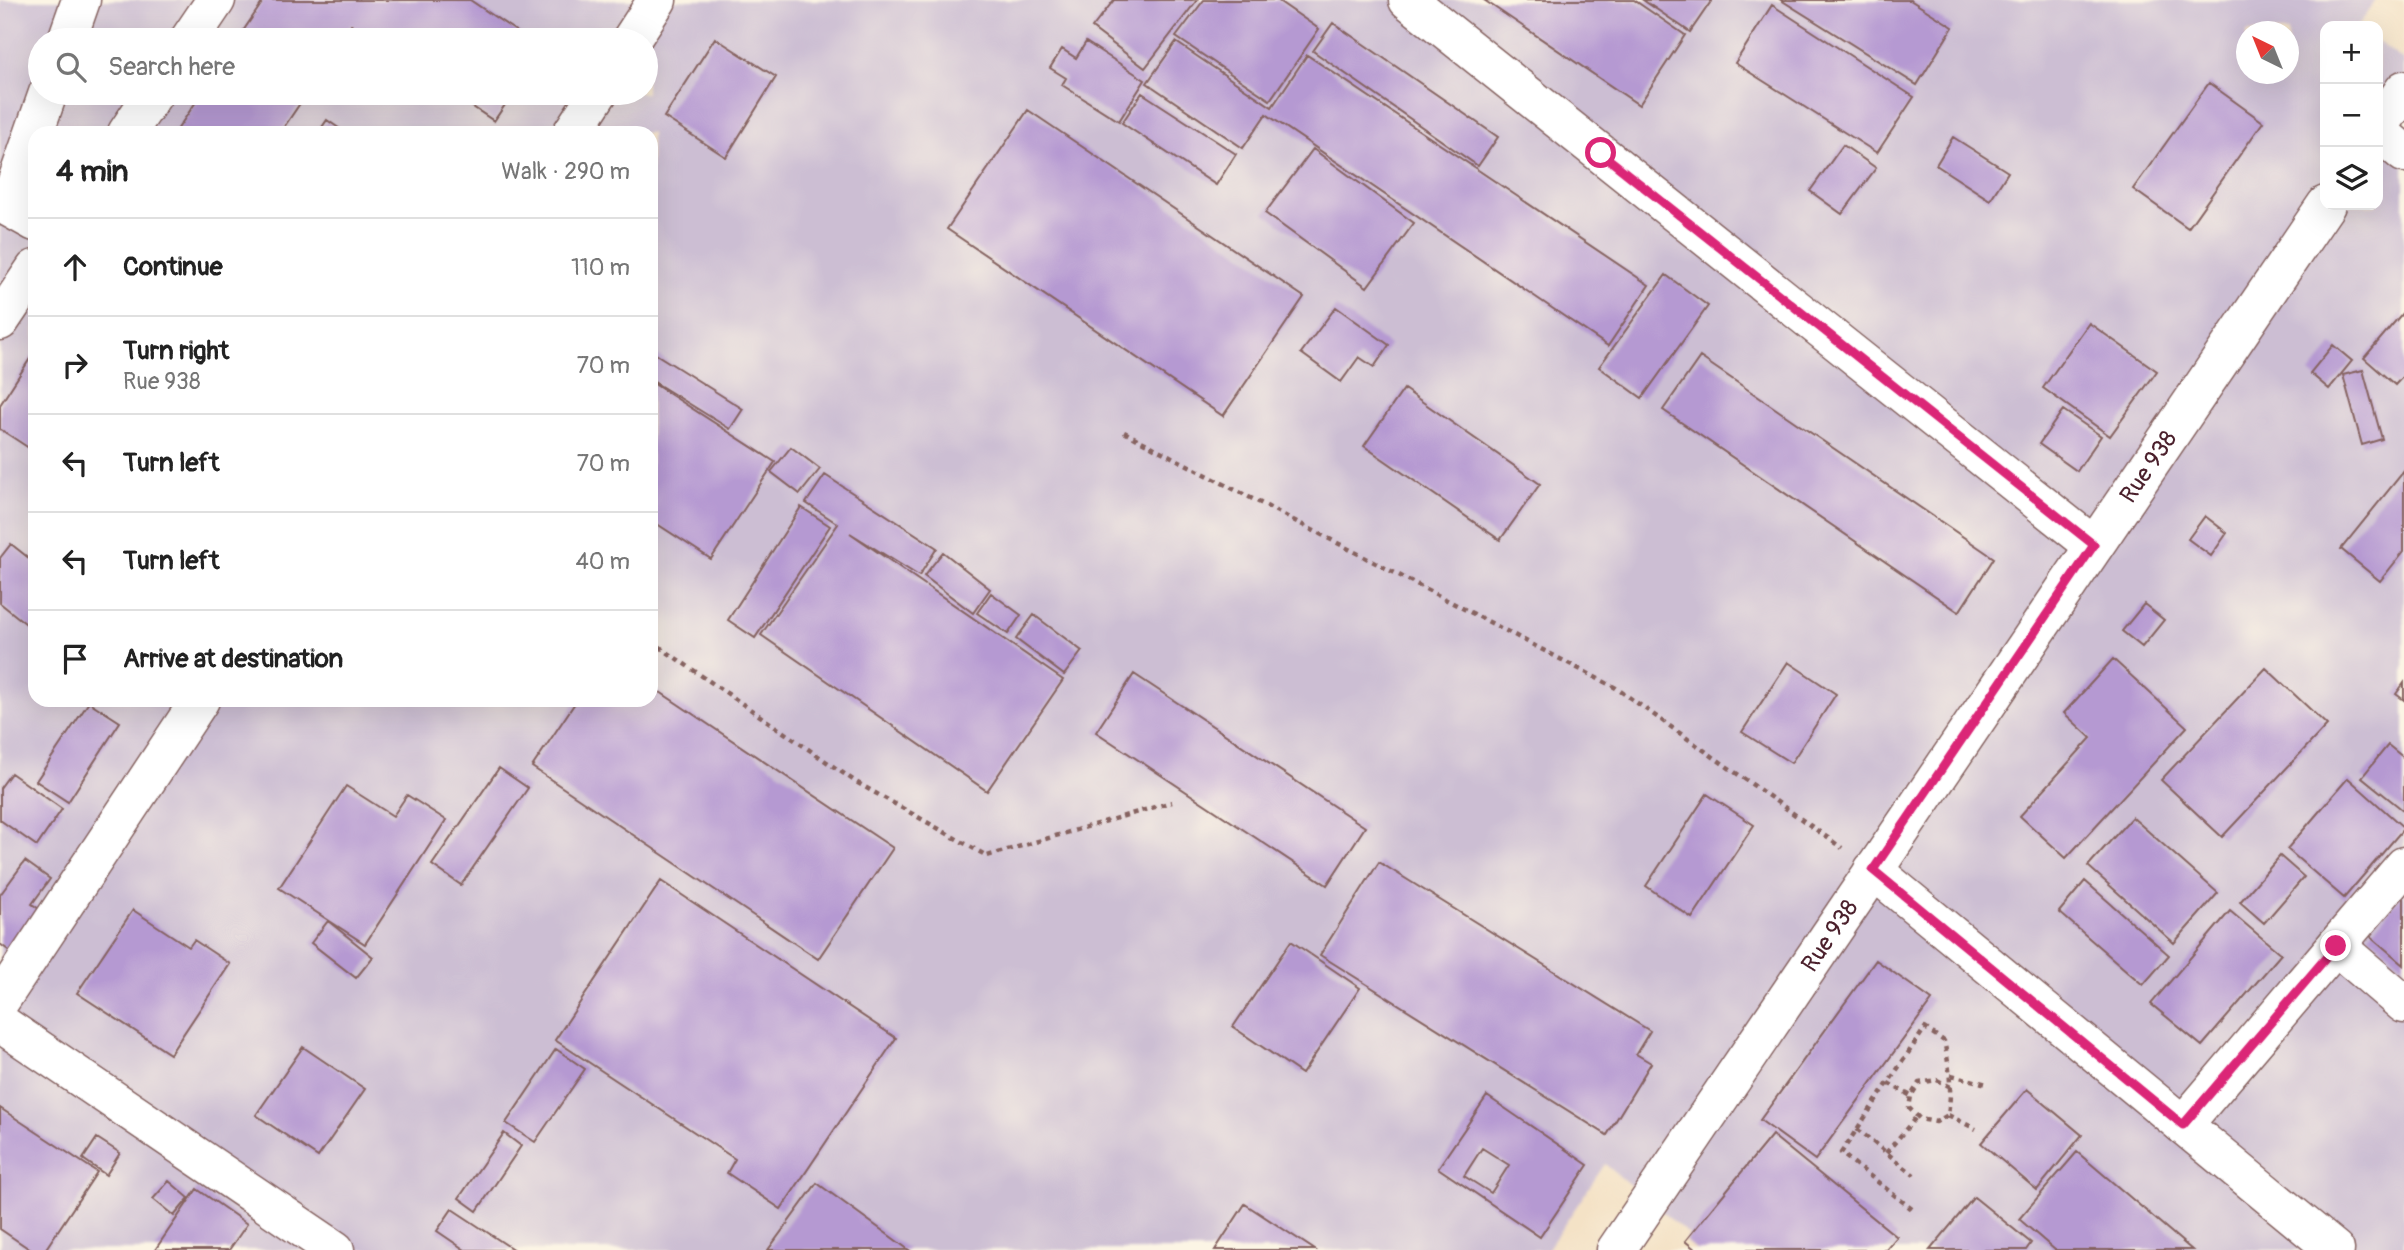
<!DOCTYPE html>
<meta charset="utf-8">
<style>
body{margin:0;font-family:Pangolin,sans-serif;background:#f6f6f6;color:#222}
.controls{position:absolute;right:21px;top:21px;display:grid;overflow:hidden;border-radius:14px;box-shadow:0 7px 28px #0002}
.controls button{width:63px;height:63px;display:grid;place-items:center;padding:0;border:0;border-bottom:2px solid #e0e0e0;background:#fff;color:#222;font:35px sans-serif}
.compass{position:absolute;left:2236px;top:21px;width:63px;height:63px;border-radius:50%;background:#fff;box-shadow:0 7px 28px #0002;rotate:317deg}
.stop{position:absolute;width:21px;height:21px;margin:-16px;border:5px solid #db2777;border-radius:50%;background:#fff}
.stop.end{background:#db2777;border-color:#fff;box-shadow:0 2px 7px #0008}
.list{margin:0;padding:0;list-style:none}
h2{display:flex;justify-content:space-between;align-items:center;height:91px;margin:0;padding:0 28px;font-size:30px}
h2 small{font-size:23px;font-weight:400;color:#767676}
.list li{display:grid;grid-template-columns:46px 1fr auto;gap:21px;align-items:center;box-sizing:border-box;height:98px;padding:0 28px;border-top:2px solid #e0e0e0}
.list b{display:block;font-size:26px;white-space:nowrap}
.list p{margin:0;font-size:23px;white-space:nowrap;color:#767676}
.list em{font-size:23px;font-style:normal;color:#767676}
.icon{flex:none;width:38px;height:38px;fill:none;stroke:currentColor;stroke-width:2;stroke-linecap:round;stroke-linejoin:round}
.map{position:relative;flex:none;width:2404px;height:1250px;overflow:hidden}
.search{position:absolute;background:#fff;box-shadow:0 7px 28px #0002;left:28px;top:28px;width:630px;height:77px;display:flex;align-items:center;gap:18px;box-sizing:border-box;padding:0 24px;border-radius:38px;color:#767676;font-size:26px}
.panel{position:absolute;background:#fff;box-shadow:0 7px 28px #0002;left:28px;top:126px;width:630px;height:581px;border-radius:21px}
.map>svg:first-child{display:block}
.industrial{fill:#ccbed3;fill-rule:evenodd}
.building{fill:#b599d2;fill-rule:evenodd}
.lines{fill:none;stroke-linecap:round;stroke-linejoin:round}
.minor-casing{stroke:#866361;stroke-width:41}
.path{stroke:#866361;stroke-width:4.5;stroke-dasharray:5 5;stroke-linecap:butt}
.minor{stroke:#fff;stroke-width:38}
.route{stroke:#db2777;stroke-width:9}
.labels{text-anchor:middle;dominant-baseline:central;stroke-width:6;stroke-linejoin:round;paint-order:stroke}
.street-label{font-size:24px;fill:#4a1f2b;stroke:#fcf5e5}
</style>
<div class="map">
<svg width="2404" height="1250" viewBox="0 0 2404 1250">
<rect width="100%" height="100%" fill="#fcf5e5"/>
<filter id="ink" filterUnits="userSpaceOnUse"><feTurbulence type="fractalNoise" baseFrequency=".0143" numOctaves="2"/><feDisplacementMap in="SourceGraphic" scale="14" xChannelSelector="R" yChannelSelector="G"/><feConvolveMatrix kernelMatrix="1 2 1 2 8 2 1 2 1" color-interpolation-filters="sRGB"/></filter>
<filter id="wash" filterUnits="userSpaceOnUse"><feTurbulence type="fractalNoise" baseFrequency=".00686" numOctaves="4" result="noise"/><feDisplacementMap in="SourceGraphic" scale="28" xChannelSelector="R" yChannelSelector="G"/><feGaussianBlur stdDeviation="1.57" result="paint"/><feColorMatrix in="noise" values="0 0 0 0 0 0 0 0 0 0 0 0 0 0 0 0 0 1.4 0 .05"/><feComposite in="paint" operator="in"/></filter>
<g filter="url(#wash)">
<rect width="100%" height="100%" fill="#f4e2c6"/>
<path class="industrial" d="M0 0H2376L2358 26H2325V205H2378V42L2404 61V1250H1707L1605 1164 1547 1250H0ZM2246 32H2288V74H2246ZM40 40H646V93H40ZM35 133H651V700H35Z"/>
<g id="blocks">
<path class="building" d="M264 0H470L529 40H374L351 25 342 40H237Z
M1114 0H1197L1145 68 1092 28Z
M1204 0H1277L1319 29 1270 100 1176 37Z
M1484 0H1634L1685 35 1639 105Z
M1643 0H1712L1690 32Z
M1781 0H1910L1953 27 1917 85Z
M1772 5 1914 97 1877 153 1735 63Z
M1333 23 1498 137 1478 166 1313 51Z
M715 38 776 77 726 157 664 117Z
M1086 42 1145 80 1119 121 1062 85 1066 78 1050 68 1062 49 1076 58Z
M1176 42 1272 107 1307 55 1649 285 1608 346 1266 114 1243 148 1147 83Z
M2209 83 2263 122 2188 228 2133 189Z
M202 93H307L280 133H175Z
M452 93H513L494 121Z
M1142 93 1236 154 1216 185 1122 123Z
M1028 110 1304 297 1223 416 947 229Z
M327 120 346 133H318Z
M1953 137 2008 172 1990 200 1936 165Z
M1843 145 1876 168 1842 214 1810 191Z
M1313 149 1414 223 1367 287 1265 213Z
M1666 275 1708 306 1642 398 1599 367Z
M1336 307 1389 345 1374 367 1359 357 1341 382 1301 353Z
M2404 311V375L2395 385 2364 358Z
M2089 323 2157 371 2110 436 2043 388Z
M2333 345 2352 361 2329 389 2310 373Z
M35 351V452L0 429V405Z
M651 351 743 409 730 429 651 380Z
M1700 357 1994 558 1959 612 1663 410Z
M2363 370 2382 439 2362 445 2343 375Z
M651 382 775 462 711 559 651 520Z
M1404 389 1540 484 1500 540 1364 446Z
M2063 410 2101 436 2077 471 2039 444Z
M791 447 820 469 800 494 771 472Z
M2404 471V551L2380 581 2341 549Z
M825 475 937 548 919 576 850 533 1063 680 987 791 761 635 838 524 806 503Z
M801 507 830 526 755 638 728 620Z
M2205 516 2227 533 2211 556 2188 539Z
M11 544 35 563V631L0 603V558Z
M943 552 990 589 973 613 924 576Z
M991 593 1021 615 1008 634 977 613Z
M2144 604 2164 620 2142 647 2122 631Z
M1034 615 1082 651 1064 675 1016 639Z
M2113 659 2187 727 2066 858 2020 816 2091 738 2064 713Z
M1788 662 1836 694 1791 763 1742 732Z
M2266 668 2327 725 2222 837 2161 780Z
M1134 674 1365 827 1327 885 1096 732Z
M2404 683V700L2396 694Z
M651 686 893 848 818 959 532 767 577 700H651Z
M89 702 120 722 68 802 36 781Z
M2388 745 2404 758V811L2362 777Z
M499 768 528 788 461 885 432 865Z
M11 773 62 809 37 846 0 820V788Z
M2348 778 2404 828 2344 898 2287 849Z
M346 786 393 816 407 795 446 820 365 944 279 888Z
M1707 794 1754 825 1692 918 1646 886Z
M2132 817 2218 893 2174 943 2088 866Z
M2280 856 2304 877 2264 923 2240 902Z
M25 861 50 879 32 904 53 919 22 960 0 944V895Z
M1379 862 1650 1031 1636 1054 1651 1063 1607 1135 1320 955Z
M661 881 896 1038 781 1209 727 1173 735 1159 555 1040Z
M2085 881 2169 955 2143 985 2059 912Z
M2404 893V965L2369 935Z
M133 910 189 947 194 940 230 964 170 1054 77 993Z
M2230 911 2281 954 2202 1046 2151 1004Z
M328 921 373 957 356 978 311 943Z
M1291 941 1360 988 1302 1074 1233 1027Z
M1876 960 1932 1000 1815 1160 1760 1120Z
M303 1047 365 1089 318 1157 256 1115Z
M556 1049 585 1069 535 1142 506 1123Z
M2027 1089 2082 1135 2037 1190 1981 1143Z
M1487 1096 1588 1165 1540 1237 1438 1168ZM1482 1148 1509 1165 1491 1193 1464 1176Z
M0 1108 97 1172 45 1250H31L0 1229Z
M504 1133 521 1146 477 1211 459 1198Z
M1772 1135 1897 1237 1886 1250H1696L1685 1241Z
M97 1138 120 1153 106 1175 83 1159Z
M2077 1152 2192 1250H2055L2019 1219Z
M169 1181 189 1198 174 1216 153 1199Z
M817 1183 909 1250H768Z
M197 1189 247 1224 229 1250H155Z
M1974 1197 2031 1243 2026 1250H1930Z
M1245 1204 1315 1250H1215Z
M452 1209 514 1250H465L437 1231Z"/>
</g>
</g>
<g filter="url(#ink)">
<use href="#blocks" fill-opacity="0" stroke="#866361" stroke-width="2"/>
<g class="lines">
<g class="minor-casing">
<g id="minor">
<path d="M1408 0 2094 546"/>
<path d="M67 40 81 0"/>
<path d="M189 40 216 0"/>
<path d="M631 40 657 0"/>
<path d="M2378 128 2404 90"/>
<path d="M2378 131 2404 153"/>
<path d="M127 133 154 93"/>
<path d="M572 133 598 93"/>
<path d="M35 222 8 207 48 93"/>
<path d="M0 321 35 269"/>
<path d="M1873 870 2335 1250"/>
<path d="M2336 946 2404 1004"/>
<path d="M0 1001 200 700"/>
<path d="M0 1023 335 1250"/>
<path d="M2183 1125 2404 866"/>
<path id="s1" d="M1616 1250 2326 205"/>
</g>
</g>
<path class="path" d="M1124 432 1616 688 1842 848
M651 641 856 782 987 856 1172 802
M1951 1075 1987 1084
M1888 1083 1911 1096
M1948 1115 1976 1129
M1857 1129 1914 1175
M1886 1153 1917 1116
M1912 1209 1841 1153 1925 1028 1944 1041C1950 1068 1952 1089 1948 1115L1936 1122 1920 1119 1909 1108 1911 1096 1919 1083 1937 1080 1951 1087"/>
<use href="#minor" class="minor"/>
</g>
</g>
<g class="lines" filter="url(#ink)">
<path class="route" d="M1601 153 2094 545 1873 870 2183 1125 2336 946"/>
</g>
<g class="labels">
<g class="street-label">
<text stroke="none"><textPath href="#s1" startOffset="947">Rue 938</textPath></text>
<text stroke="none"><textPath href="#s1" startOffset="380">Rue 938</textPath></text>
</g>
</g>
</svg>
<div class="controls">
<button>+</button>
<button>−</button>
<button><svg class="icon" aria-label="layers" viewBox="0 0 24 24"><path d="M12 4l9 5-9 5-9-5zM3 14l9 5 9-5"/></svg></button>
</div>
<svg class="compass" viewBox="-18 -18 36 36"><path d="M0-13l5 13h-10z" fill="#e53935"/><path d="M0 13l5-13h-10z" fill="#767676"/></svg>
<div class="stop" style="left:1601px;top:153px"></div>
<div class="stop end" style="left:2336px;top:946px"></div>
<div class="search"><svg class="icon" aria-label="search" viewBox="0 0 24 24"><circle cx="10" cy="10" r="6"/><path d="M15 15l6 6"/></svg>Search here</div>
<section class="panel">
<h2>4 min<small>Walk · 290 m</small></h2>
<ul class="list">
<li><svg class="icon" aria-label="ahead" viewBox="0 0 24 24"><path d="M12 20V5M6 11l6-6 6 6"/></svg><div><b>Continue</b></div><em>110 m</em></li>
<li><svg class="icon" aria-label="right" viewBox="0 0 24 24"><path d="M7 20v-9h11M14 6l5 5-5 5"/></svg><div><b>Turn right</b><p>Rue 938</p></div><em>70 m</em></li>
<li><svg class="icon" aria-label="left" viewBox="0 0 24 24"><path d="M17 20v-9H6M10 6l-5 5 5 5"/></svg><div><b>Turn left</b></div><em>70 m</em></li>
<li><svg class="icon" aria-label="left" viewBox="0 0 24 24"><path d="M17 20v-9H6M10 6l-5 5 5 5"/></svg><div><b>Turn left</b></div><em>40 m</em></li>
<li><svg class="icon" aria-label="arrive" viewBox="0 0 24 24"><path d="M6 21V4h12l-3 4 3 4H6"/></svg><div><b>Arrive at destination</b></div></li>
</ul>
</section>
</div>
